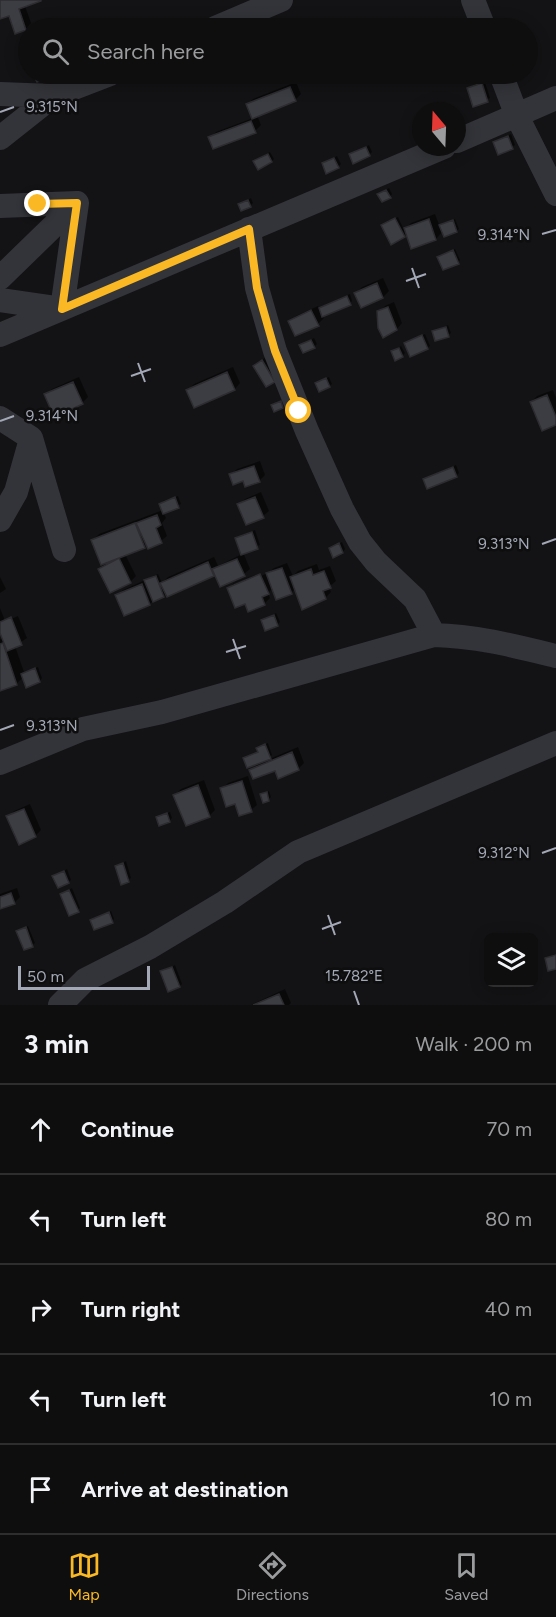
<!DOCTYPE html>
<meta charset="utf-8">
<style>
body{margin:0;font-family:Figtree,sans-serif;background:#1c1c1d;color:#f1f3f6}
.controls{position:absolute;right:18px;bottom:18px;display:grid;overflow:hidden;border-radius:9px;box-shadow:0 3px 15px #0003}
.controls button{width:54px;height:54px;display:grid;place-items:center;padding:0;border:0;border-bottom:2px solid #2e2e2f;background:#0e0e0f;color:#f1f3f6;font:30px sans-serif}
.compass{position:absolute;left:412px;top:102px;width:54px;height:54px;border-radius:50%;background:#0e0e0f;box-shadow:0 3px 15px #0003;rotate:341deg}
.scale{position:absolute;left:18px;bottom:15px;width:132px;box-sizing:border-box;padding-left:6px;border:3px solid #a3a8b6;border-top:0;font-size:16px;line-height:21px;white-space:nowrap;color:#a3a8b6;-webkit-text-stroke:4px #0e0e0f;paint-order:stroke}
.stop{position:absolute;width:18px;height:18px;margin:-14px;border:4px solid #fab924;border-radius:50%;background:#fff}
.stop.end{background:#fab924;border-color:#fff;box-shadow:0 2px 6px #0008}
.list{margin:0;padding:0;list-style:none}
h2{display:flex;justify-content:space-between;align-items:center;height:78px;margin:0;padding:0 24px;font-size:26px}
h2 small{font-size:20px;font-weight:400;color:#9b9c9e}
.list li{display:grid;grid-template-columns:39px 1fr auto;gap:18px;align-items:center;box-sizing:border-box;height:90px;padding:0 24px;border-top:2px solid #2e2e2f}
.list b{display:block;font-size:22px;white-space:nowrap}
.list em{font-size:20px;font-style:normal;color:#9b9c9e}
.icon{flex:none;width:33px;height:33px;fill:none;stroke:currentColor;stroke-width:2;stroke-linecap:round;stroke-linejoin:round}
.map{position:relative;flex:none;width:556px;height:1005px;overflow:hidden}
.search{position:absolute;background:#0e0e0f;box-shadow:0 3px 15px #0003;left:18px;right:18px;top:18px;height:66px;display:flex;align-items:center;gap:15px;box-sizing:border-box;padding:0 21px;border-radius:33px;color:#9b9c9e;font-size:22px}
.sheet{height:528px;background:#0e0e0f}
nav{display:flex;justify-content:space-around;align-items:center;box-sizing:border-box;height:84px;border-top:2px solid #2e2e2f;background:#0e0e0f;font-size:16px;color:#9b9c9e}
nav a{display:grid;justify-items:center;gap:3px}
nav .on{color:#fab924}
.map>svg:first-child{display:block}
.shadow{fill:#0007}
.building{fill:#3c3d42;stroke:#2d2c30;stroke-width:1.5}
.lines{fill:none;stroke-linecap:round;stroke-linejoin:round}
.minor{stroke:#333439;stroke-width:24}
.route{stroke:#fab924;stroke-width:8}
.ticks{fill:none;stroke:#a3a8b6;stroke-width:2}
.ticks-label{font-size:15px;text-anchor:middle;fill:#a3a8b6;stroke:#0e0e0f;stroke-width:5;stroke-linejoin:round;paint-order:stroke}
</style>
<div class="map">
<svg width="556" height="1005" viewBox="0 0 556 1005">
<rect width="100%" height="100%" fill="#131214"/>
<path class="shadow" d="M0 0H41L25 6 31 23 26 29 10 14 0 17Z
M296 82 301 94 295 100 257 115 261 125 255 131 210 138 216 132 253 118 247 105 253 99Z
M485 82 490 98 474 105 468 89Z
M511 134 515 145 512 147 494 142Z
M369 145 372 152 369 155H350Z
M270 152 274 159 272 161 258 159Z
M337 156 341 164 338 167 323 164Z
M389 188 392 194 390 197 382 192Z
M251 198 253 203 250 206 240 204Z
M435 214 440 227 443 223 455 219 459 229 456 231H443L436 239 412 247 407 233 404 236 385 223 398 217 404 230 411 223Z
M455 249 460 260 458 263 439 257Z
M383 278 389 291 383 297 362 306 356 293 362 287Z
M350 294 352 301 350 303 322 316 324 318 318 324 290 322 296 316 318 306 320 310 323 306Z
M394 302 402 323 397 329 383 336 379 312 385 306Z
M448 325 451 333 448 335 434 332Z
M425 334 430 346 427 348 406 343Z
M314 338 317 344 314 347 301 345Z
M401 346 405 353 402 356 393 352Z
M265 358 277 378 267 385 257 363Z
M233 367 240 383 235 389 195 406 188 390 194 384Z
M79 377 88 397 82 403 46 395 52 389Z
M329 377 332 384 329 386 317 383Z
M553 390 556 398V423L531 402 537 396Z
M260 461 265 475 259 481 243 479 231 475 237 469Z
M456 465 459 473 456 476 425 479Z
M261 492 269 511 263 516 247 523 239 505 245 499Z
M178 496 181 504 163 512 166 518 162 523 167 536 161 541 148 547 147 544 125 554 136 576 130 582 111 591 99 569 106 562 93 540 99 534 163 510 161 504 163 501Z
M255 530 260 545 243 552 250 569 244 574 215 572 167 593 149 604 117 596 123 590 158 574 162 583 168 577 214 557 218 566 242 554 237 538Z
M342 542 345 549 343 552 330 549Z
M287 563 293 576 298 571 317 564 319 570 330 566 336 581 329 587 331 592 325 598 296 588 291 593 273 588 268 593 270 598 264 604 246 602 229 588 235 582 267 570 234 583V587L268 573 274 568Z
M0 577 6 589 0 593Z
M0 608 4 618 17 612 4 618V622L18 616 27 638 15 646 24 672 38 667 42 678 40 681 24 677 16 684 0 690V639L4 638 1 632 0 633Z
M276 613 280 622 277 625 262 621Z
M268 743 272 755 267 760 298 747 304 763 298 769 251 771 260 762 244 759 259 751 258 748Z
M248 776 257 805 251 810 236 802 222 789 228 783Z
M204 780 215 810 209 816 187 824 175 795 181 789Z
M269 791 271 797 268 800 262 795Z
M30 804 41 830 35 836 8 817 14 811Z
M170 812 172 818 169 821 158 817Z
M126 861 131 878 122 883 117 866Z
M67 869 71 880 68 882 54 876Z
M17 888 20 897 14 903 0 907V894Z
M72 888 80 908 78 910 61 894Z
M111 911 114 919 112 922 91 920Z
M28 926 35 943 32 945 18 931Z
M175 965 182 984 179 986 162 972Z
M285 989 291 1003 289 1005H251Z"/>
<path class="building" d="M0 0H41V1L19 9 26 30 15 34 9 16 0 19Z
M28 51V64L23 53Z
M33 74H50L51 76 37 82Z
M482 83 488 102 473 107 467 88Z
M290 87 296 101 252 119 246 104Z
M251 121 256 133 213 149 208 137Z
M508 136 513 149 498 155 493 142Z
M366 147 370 156 353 164 349 154Z
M268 154 272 162 258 170 253 161Z
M334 158 339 168 326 174 322 163Z
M386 190 391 198 382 202 377 194Z
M248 200 251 207 241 211 238 204Z
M395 218 405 237 391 245 381 225Z
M429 219 436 240 411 249 404 228Z
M453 220 457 232 444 237 439 225Z
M453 250 459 264 443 270 437 257Z
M377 283 383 298 361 308 354 293Z
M347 296 351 305 322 317 319 308Z
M388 307 397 330 383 338 378 328 377 311Z
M311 310 319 326 295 336 288 321Z
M446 327 449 337 435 341 432 331Z
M422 335 428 349 410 357 404 343Z
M311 340 315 348 303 353 299 345Z
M399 348 403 357 395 361 391 351Z
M262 360 275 382 266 387 253 366Z
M227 372 235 390 194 408 186 390Z
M326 378 330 387 319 392 315 383Z
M73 382 83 404 54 417 44 394Z
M547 395 556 417V425L542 431 530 402Z
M281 401 283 408 274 412 271 405Z
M254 466 260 482 245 487 243 481 233 485 229 474Z
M453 467 457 477 427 489 423 479Z
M175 497 179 508 163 514 159 504Z
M255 497 264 518 246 525 237 504Z
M157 515 161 525 156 528 162 543 148 549 136 523Z
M135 523 145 548 101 565 91 540Z
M252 532 258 549 241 555 235 538Z
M339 543 343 553 333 558 329 548Z
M119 558 131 583 110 593 98 569Z
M237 559 245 576 220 587 212 569Z
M208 562 214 576 167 597 160 583Z
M282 568 292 594 276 600 266 573Z
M311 569 313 575 324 571 331 588 323 591 326 599 302 610 290 577Z
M260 574 269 594 262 597 265 605 248 612 245 604 235 608 227 588Z
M156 576 164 597 153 602 144 580Z
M142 584 150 605 124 616 115 595Z
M274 615 278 626 265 631 261 620Z
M11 617 22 645 7 651 0 633V622Z
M3 643 17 685 0 691V644Z
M35 668 40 682 26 688 21 674Z
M265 744 271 759 247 768 243 758 258 752 256 748Z
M292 752 299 770 278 779 275 771 253 779 249 770Z
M242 781 252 812 239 816 235 804 226 807 220 788Z
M198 785 210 817 186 826 173 795Z
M267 792 269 801 263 803 260 794Z
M24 809 36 837 19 845 6 816Z
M167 813 170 822 159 826 156 817Z
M123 863 129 882 121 885 115 866Z
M64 871 69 883 58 888 52 876Z
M69 890 79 912 69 916 60 894Z
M11 893 15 904 0 909V897Z
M109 912 113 923 94 930 90 920Z
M26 927 33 947 24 950 16 931Z
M556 955V969L548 971 545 958Z
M172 967 180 987 168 992 160 971Z
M279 994 284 1005H253Z"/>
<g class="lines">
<path class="minor" d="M473 0 484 28
M215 28 281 0
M501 74 517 116 556 194
M0 94 53 96
M0 138 53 96 110 74
M457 141 556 98
M0 206 77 203 0 278
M249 229 257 288 275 351 307 431 342 509 360 542 376 562 415 599 434 635
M0 300 62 309 77 203
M0 335 444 147
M0 418 31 438 64 550
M0 520 16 492 31 439
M0 763 83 729 162 712 434 635C476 636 515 646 556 656
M60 1005 85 980 150 947 225 902 298 852 556 743"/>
</g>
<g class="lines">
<path class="route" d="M38 204 77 203 62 309 249 229 257 288 275 351 299 411"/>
</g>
<path class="ticks" d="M0 112 14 107M542 234 556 230M412 268 419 288M406 281 426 274M138 363 145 382M131 376 151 369M0 421 14 416M542 544 556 539M233 639 240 659M226 652 246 646M0 730 14 725M542 853 556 848M328 915 335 935M322 929 341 922M354 991 359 1005"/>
<g class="ticks-label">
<text x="52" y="112">9.315°N</text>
<text x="504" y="240">9.314°N</text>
<text x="52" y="421">9.314°N</text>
<text x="504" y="549">9.313°N</text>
<text x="52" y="731">9.313°N</text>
<text x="504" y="858">9.312°N</text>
<text x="354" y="981">15.782°E</text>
</g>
</svg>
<div class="controls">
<button><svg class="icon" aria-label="layers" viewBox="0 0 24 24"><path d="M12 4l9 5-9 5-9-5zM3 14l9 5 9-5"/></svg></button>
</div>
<svg class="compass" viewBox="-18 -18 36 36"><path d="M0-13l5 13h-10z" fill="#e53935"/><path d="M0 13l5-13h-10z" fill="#9b9c9e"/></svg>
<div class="scale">50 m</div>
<div class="stop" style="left:299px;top:411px"></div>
<div class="stop end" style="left:38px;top:204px"></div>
<div class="search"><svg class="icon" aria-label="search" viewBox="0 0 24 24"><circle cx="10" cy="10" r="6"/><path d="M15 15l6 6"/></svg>Search here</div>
</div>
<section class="sheet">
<h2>3 min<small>Walk · 200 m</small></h2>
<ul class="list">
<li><svg class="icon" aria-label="ahead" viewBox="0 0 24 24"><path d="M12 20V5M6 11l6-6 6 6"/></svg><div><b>Continue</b></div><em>70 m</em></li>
<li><svg class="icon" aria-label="left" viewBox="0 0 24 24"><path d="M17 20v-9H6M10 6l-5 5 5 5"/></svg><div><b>Turn left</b></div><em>80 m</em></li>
<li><svg class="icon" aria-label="right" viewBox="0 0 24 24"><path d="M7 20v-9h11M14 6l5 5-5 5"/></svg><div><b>Turn right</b></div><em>40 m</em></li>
<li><svg class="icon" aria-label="left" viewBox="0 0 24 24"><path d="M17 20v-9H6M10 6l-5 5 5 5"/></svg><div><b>Turn left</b></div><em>10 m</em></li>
<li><svg class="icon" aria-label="arrive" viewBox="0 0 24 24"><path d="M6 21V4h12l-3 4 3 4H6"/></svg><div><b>Arrive at destination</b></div></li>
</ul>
</section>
<nav>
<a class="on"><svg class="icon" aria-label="map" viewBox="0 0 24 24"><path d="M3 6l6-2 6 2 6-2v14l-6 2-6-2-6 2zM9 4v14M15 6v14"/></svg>Map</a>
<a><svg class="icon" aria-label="directions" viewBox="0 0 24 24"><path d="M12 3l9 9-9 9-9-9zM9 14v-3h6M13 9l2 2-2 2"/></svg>Directions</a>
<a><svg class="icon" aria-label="saved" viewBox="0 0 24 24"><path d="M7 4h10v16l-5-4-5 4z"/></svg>Saved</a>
</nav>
